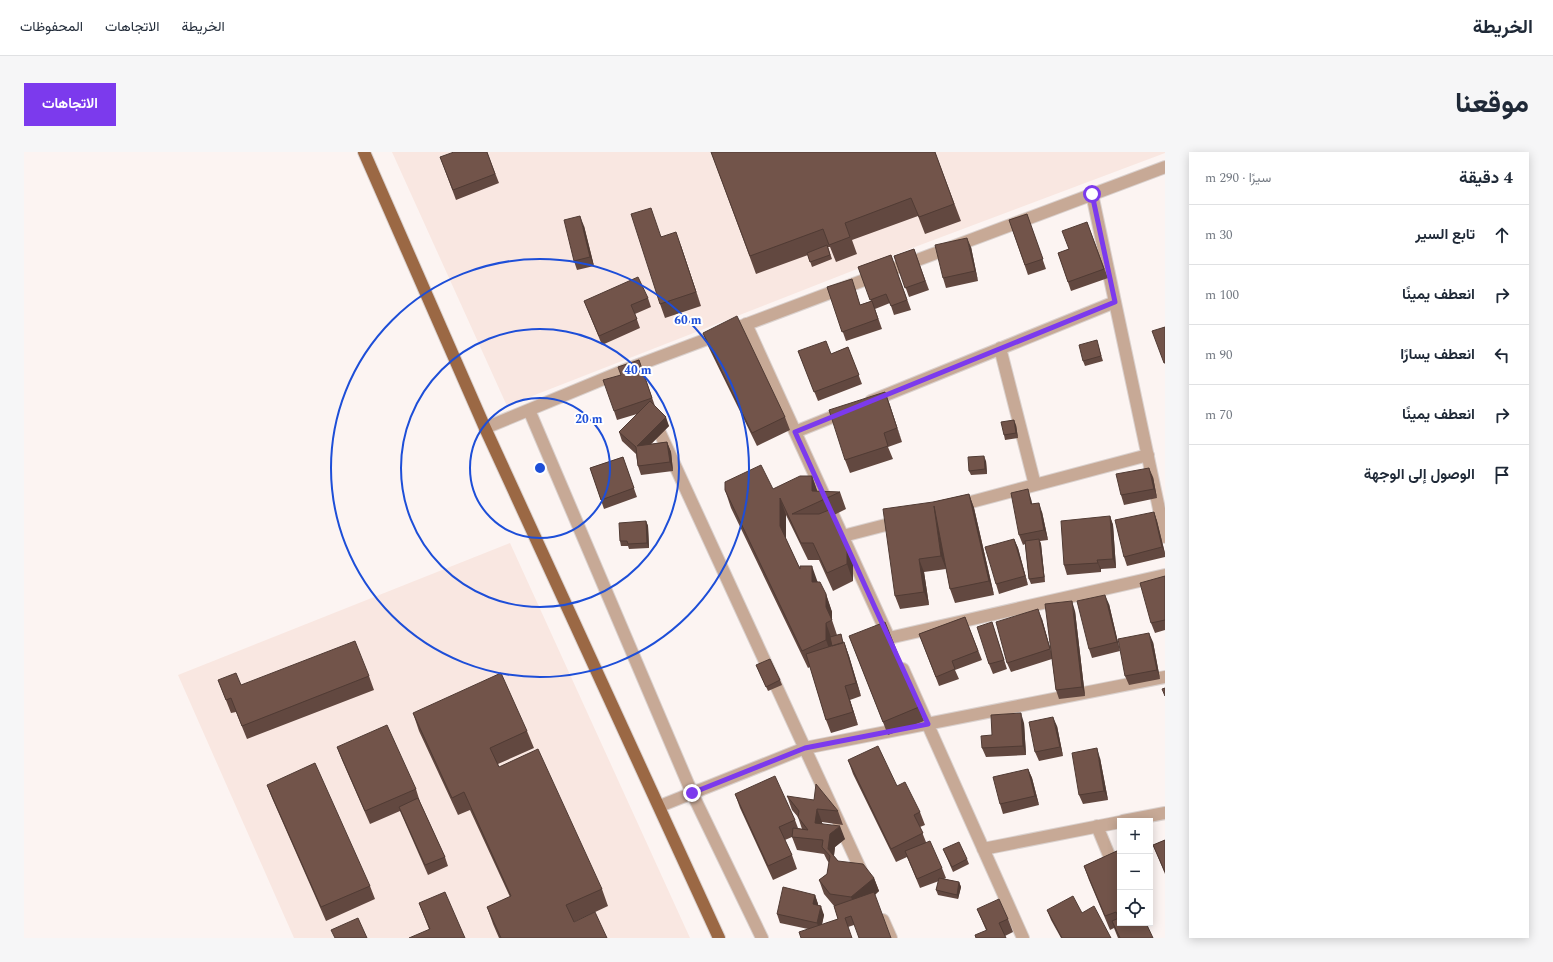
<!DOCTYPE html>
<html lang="ar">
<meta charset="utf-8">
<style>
body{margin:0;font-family:Spectral,Vazirmatn,serif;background:#f6f6f7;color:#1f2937;direction:rtl}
.controls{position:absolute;right:12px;bottom:12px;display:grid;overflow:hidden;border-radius:0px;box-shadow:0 2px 10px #0003}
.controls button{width:36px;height:36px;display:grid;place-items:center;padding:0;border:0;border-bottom:1px solid #e0e1e3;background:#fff;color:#1f2937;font:20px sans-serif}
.stop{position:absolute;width:12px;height:12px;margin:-9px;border:3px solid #7c3aed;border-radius:50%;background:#fff}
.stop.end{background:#7c3aed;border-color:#fff;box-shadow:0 1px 4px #0008}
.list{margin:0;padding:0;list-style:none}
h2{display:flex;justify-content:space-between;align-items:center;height:52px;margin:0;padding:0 16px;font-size:17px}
h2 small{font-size:13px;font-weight:400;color:#747a83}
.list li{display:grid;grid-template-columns:26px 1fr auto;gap:12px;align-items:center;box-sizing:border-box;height:60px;padding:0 16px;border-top:1px solid #e0e1e3}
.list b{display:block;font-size:15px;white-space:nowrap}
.list em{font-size:13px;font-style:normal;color:#747a83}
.icon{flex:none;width:22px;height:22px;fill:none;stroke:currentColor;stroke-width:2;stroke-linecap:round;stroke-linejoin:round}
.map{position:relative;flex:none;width:1141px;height:786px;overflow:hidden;direction:ltr;border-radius:0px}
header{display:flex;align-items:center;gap:24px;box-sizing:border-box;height:56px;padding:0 20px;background:#fff;border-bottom:1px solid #e0e1e3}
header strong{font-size:19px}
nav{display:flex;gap:22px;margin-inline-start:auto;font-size:14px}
.intro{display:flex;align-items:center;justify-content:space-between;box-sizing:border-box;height:96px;padding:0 24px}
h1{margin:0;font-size:28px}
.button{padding:10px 18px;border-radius:0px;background:#7c3aed;color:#fff;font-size:14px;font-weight:700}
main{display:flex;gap:24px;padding:0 24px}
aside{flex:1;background:#fff;border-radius:0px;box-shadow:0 2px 10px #0003}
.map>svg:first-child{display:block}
.built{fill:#f9e7e1}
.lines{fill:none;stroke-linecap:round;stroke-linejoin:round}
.minor-casing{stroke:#dad1ce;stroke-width:14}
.major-casing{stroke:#dad1ce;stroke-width:14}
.minor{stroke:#c7a996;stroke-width:12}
.major{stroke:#9b6844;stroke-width:12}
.wall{fill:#624840}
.shaded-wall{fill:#503b34}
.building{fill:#72544a;stroke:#503b34}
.route{stroke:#7c3aed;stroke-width:5}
.ring{fill:none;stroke:#1d4ed8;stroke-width:2}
.centre{fill:#1d4ed8;stroke:#fff;stroke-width:2}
.ring-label{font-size:12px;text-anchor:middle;font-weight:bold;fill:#1d4ed8;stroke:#fff;stroke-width:4;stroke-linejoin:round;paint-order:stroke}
</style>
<header>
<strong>الخريطة</strong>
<nav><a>الخريطة</a><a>الاتجاهات</a><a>المحفوظات</a></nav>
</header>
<div class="intro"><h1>موقعنا</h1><a class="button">الاتجاهات</a></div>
<main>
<aside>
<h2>4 دقيقة<small>سيرًا · 290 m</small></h2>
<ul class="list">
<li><svg class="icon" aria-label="ahead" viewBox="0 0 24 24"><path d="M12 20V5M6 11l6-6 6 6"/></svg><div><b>تابع السير</b></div><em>30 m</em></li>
<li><svg class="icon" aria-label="right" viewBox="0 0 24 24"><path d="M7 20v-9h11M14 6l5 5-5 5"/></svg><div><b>انعطف يمينًا</b></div><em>100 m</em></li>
<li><svg class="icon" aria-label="left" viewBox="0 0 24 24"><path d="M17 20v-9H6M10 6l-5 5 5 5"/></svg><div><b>انعطف يسارًا</b></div><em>90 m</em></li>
<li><svg class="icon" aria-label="right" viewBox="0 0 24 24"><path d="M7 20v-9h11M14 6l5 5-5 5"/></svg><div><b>انعطف يمينًا</b></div><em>70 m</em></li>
<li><svg class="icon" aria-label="arrive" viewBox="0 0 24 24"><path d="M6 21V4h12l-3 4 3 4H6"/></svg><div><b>الوصول إلى الوجهة</b></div></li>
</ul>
</aside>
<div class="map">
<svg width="1141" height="786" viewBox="0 0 1141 786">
<rect width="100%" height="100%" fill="#fcf4f2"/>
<path class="built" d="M368 0H1141V1L851 110 483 254Z
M486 391 666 786H270L154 523Z"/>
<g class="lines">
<g class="minor-casing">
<path id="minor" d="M1068 42 1141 385
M722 172 865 486
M976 196 1011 333
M847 249 1091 150
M505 258 668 641 738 786
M630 268 840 725
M461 276 606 216 1141 15
M771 280 823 259
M932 354 1124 303
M819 384 877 369
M865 486 1141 423
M879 517 999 786
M636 654 781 596 1141 525
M1099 669 1141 661
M1073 674 1096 730
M959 697 1096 670
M859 768 867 786"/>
</g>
<g class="major-casing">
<path id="major" d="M340 0 461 276 695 786"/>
</g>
<use href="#minor" class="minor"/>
<use href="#major" class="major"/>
</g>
<path class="wall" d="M463 0 475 31 432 48 416 5Z
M687 0H911L937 69 901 82 894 64 828 88 833 102 812 110 806 95H804L808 107 788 115 784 103 732 122Z
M1003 62 1022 117 1004 123 985 68Z
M1063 70 1084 126 1047 139 1034 101 1045 97Z
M560 74 570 114 553 118 550 109Z
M637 84 657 94 677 154 641 166 636 152Z
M947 95 954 129 922 136 919 126Z
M890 97 905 138 885 145 870 104Z
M867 103 887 158 870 163 866 151 851 157 858 177 822 189 803 135 831 136 836 153 847 149 834 115Z
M624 146 627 155 611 162 616 176 578 193 560 149Z
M679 181 761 265 766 278 733 294 684 194Z
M1074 193 1079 209 1061 214 1059 209Z
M824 195 838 232 794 249 774 199 807 202Z
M615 208 631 254 645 274 627 292 643 290 647 300 649 319 617 323 614 314 612 302 598 289 595 280 613 262 593 268 590 259 597 223Z
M861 240 878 290 864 295 869 307 826 321 821 308Z
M992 273 994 286 981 288 980 283Z
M599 305 613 345 580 357 566 316Z
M962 309 963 322 947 323 945 319Z
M788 324 793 339 816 340 822 357 808 364 823 395 829 412V429L809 439 795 408H784L762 363V387L776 417 794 430 802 442 808 460V468L813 483 817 482 819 491 820 490 825 504 837 544 826 548 834 573 807 581 802 568 786 515 784 516 707 356 701 338 749 337Z
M1129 325 1133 346 1100 353 1097 343Z
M945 342 950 356 970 443 931 451 926 437 921 411 922 417 900 420 905 453 876 457 871 444 909 350Z
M1007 347 1008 352 1018 360 1024 388 1016 389 1017 392 1021 430 1007 432 1005 427 1001 392 999 393 995 383Z
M1130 360 1133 369 1141 401V405L1103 414 1100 405Z
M1086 364 1089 373 1092 416 1077 417V420L1043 423 1040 413Z
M622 369 624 374 625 396 605 397 604 394H597L596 389Z
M990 387 994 396 1004 433 975 442 972 432Z
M1141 424V478L1131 481 1127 471Z
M1085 452 1096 499 1068 506 1065 497Z
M1051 459 1061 544 1035 547 1032 538 1028 507 987 520 983 511 1018 467 1027 499Z
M941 465 958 508 931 518 935 527 915 534 895 482Z
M968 470 983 517 969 522 965 512Z
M825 484 895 555 900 569 864 583Z
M1129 490 1136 527 1105 533 1101 524Z
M732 513 756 528 758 533 744 539Z
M345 524 350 538 223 587 212 560 207 561 194 528 217 533Z
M389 561 503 579 510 596 474 612 475 615 578 737 584 754 550 770 583 786H475L469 772 463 755 486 745 446 658 434 663 395 579Z
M1000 571 1002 603 962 605 958 596 968 583Z
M1033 574 1039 604 1015 609 1011 600Z
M313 595 392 637 396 650 421 705 424 714 404 723 376 659 346 672 318 608Z
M1076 606 1084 648 1059 652 1055 643Z
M824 608 873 634 896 660 901 673 896 675 902 690 918 716 922 726 920 727 935 730 937 735 934 747 914 743 912 738 915 729 896 736 883 705 872 710 829 622Z
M1004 617 1008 626 1015 653 979 662 976 652Z
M243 633 346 734 351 747 302 769 248 646Z
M711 642 771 668 774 676 778 677 774 665 768 658 763 644 814 659 819 673 798 670V671L821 687 811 695 810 704 814 709 850 726 855 739 851 743 830 773 824 775 784 777 756 771 753 762 791 743 794 752V753L800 763 798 773 814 767 810 754 800 742 795 728 803 722 805 711 803 708 800 702 773 698 768 685 761 688 768 703 773 717 749 728 716 656Z
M1141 688V722L1129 693Z
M919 697 943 707 945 712 929 720Z
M1095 698 1096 771 1129 786H1094L1090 776 1086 778 1065 728 1060 714Z
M395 751 441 786 405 777Z
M953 757 984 767 989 780 981 784 962 778Z
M1023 758 1058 761 1087 786H1037L1027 768Z"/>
<path class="shaded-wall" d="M556 64 560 74 570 114 566 105Z
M652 80 657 94 677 154 672 140Z
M943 86 947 95 954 129 951 119Z
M861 240 866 253 878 290 873 276Z
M642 265 645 274 616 303 613 294Z
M990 268 992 273 994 286 992 281Z
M643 290 647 300 649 319 646 310Z
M960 304 962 309 963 322 961 317Z
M1125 316 1129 325 1133 346 1130 337Z
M788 324 794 341 788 339Z
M1004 337 1007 347 1010 362 1007 352Z
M945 342 950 356 970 443 965 429Z
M756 346 762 363V392L756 374Z
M1015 351 1018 360 1024 388 1020 378Z
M910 354 914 368 922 417 917 404Z
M1130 360 1133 369 1141 402 1138 395Z
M1086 364 1089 373 1092 416 1089 407Z
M622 369 624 374 625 396 623 391Z
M990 387 994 396 1004 433 1001 424Z
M1015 387 1017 392 1021 430 1020 425Z
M823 395 829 412V429L823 412Z
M895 407 900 420 905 453 900 440Z
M1073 408 1077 417V420Z
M788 414 794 431 788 430Z
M802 442 808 460V468L802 455Z
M1081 443 1085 452 1096 499 1093 490Z
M1048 449 1051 459 1061 544 1058 535Z
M1014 457 1018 467 1029 507Z
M802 471 808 488V505L802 488Z
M1125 481 1129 490 1136 527 1133 518Z
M820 490 825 504 837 544 832 531Z
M821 534 826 548 834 573 829 560Z
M997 561 1000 571 1002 603 999 594Z
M1029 565 1033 574 1039 604 1036 595Z
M1073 596 1076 606 1084 648 1080 639Z
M1004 617 1008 626 1015 653 1011 644Z
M793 657 798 670 796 684 791 671Z
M816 674 821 687 811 695 809 710 804 697 806 682Z
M850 726 855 739 832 758 827 745Z
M935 730 937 735 934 747 933 743Z
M791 743 794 752 792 761 789 752Z
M797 754 800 763 796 780 793 771Z"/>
<path class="building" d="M430 0H463L471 22 429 38 416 5Z
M687 0H911L930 52 895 65 887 46 821 71 826 85 805 93 799 77 726 104Z
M627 56 637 85 652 80 672 140 636 152 607 62Z
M1003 62 1019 107 1001 113 985 68Z
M556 64 566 105 550 109 540 68Z
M1063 70 1080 117 1044 130 1034 101 1045 97 1038 79Z
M943 86 951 119 919 126 911 93Z
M803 93 806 103 786 110 783 101Z
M890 97 901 129 881 136 870 104Z
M867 103 883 148 867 154 862 142 846 148 834 115Z
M614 125 624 146 607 153 613 167 575 184 560 149Z
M828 127 836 153 848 149 854 167 818 180 803 135Z
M713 164 761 265 728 281 679 181Z
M1141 175V211H1140L1128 179Z
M1073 188 1077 204 1059 209 1055 193Z
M802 189 807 202 824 195 835 223 790 240 774 199Z
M615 208 628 246 590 259 579 228 597 223 594 215Z
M861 240 873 276 860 281 864 294 821 308 805 258Z
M626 249 642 265 613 294 643 290 646 310 614 314 612 295 595 280Z
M990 268 992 281 980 283 977 270Z
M960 304 961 317 945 319 944 305Z
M599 305 610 336 577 348 566 316Z
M737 313 749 337 776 324H788V339L816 340 768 362H795L805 358 823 395V412L803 421 789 391H777L756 346V374L776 417V414H788V430H796L802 442V455L808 468 802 471V488L778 499 701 338V330Z
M1125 316 1130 337 1097 343 1092 322Z
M1004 337 1007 352 1015 351 1020 378 995 383 987 341Z
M945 342 965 429 926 437 910 354 917 404 895 407 900 440 871 444 859 357 909 350Z
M1130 360 1138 395 1100 405 1091 368Z
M1086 364 1089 407 1073 408 1074 411 1040 413 1037 369Z
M622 369 623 391 604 392 603 389H596L595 371Z
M990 387 1001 424 972 432 961 395Z
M1015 387 1020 425 1005 427 1001 389Z
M1141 424V468L1127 471 1116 431Z
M1081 443 1093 490 1065 497 1053 449Z
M1048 449 1058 535 1032 538 1021 452Z
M1014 457 1026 497 983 511 972 470Z
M941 465 954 499 928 509 931 517 912 525 895 482Z
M861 470 895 555 859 570 825 484Z
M968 470 980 508 965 512 953 475Z
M1125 481 1133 518 1101 524 1094 487Z
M817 482 819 491 808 494 806 485Z
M331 489 345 524 218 574 207 546 202 548 194 528 212 521 217 533Z
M820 490 832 531 821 534 829 560 802 568 782 502Z
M746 507 756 528 742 535 732 513Z
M477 521 503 579 466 596 475 615 514 597 578 737 542 753 550 770 571 760 583 786H477L463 755 487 744 440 640 428 646 389 561Z
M1141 536V544L1138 537Z
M997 561 999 594 958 596 957 584 968 583 967 563Z
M1029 565 1036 595 1011 600 1005 570Z
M363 573 392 637 341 659 313 595Z
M854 594 873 634 881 630 896 660 890 663 899 681 867 697 824 608Z
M1073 596 1080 639 1055 643 1048 601Z
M291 611 346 734 297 755 243 633Z
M1004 617 1011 644 976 652 969 625Z
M751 624 771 668 755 675 768 703 744 714 711 642Z
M792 632 814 659 793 657 791 671 816 674 806 682 804 697 814 709 839 712 850 726 827 745 806 742 795 728 803 722 806 704 798 695 799 688 768 685 769 676 784 678 774 665 775 659 763 644 790 648Z
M394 646 421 705 401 713 375 655Z
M1141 688V720L1129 693Z
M906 689 918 716 893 727 881 699Z
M935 690 943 707 928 715 919 697Z
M1095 698 1096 700V771H1122L1129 786H1096L1088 769 1095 766 1092 760 1081 764 1060 714Z
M915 726 935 730 933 743 912 738Z
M759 735 791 743 789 752 797 754 793 771 753 762Z
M421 740 441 786H385L406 777 395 751Z
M850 740 867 786H835L827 764 821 766 828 786H777L775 780 814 767 810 754Z
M1049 744 1058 761 1070 754 1087 786H1038L1023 758Z
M975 747 984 767 975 771 982 786H952L951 783 963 778 953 757Z
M334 766 343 786H311L307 778Z"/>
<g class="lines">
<path class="route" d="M668 641 781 596 904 572 771 280 1091 150 1068 42"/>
</g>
<g class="ring">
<circle cx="516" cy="316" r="70"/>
<circle cx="516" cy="316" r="139"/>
<circle cx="516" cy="316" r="209"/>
</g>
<circle cx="516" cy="316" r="6" class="centre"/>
<g class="ring-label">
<text x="664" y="172">60 m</text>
<text x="614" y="222">40 m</text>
<text x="565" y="271">20 m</text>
</g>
</svg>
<div class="controls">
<button>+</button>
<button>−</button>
<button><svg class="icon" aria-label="locate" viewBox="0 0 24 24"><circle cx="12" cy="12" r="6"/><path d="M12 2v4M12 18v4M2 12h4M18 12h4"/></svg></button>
</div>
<div class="stop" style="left:1068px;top:42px"></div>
<div class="stop end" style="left:668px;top:641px"></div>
</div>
</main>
